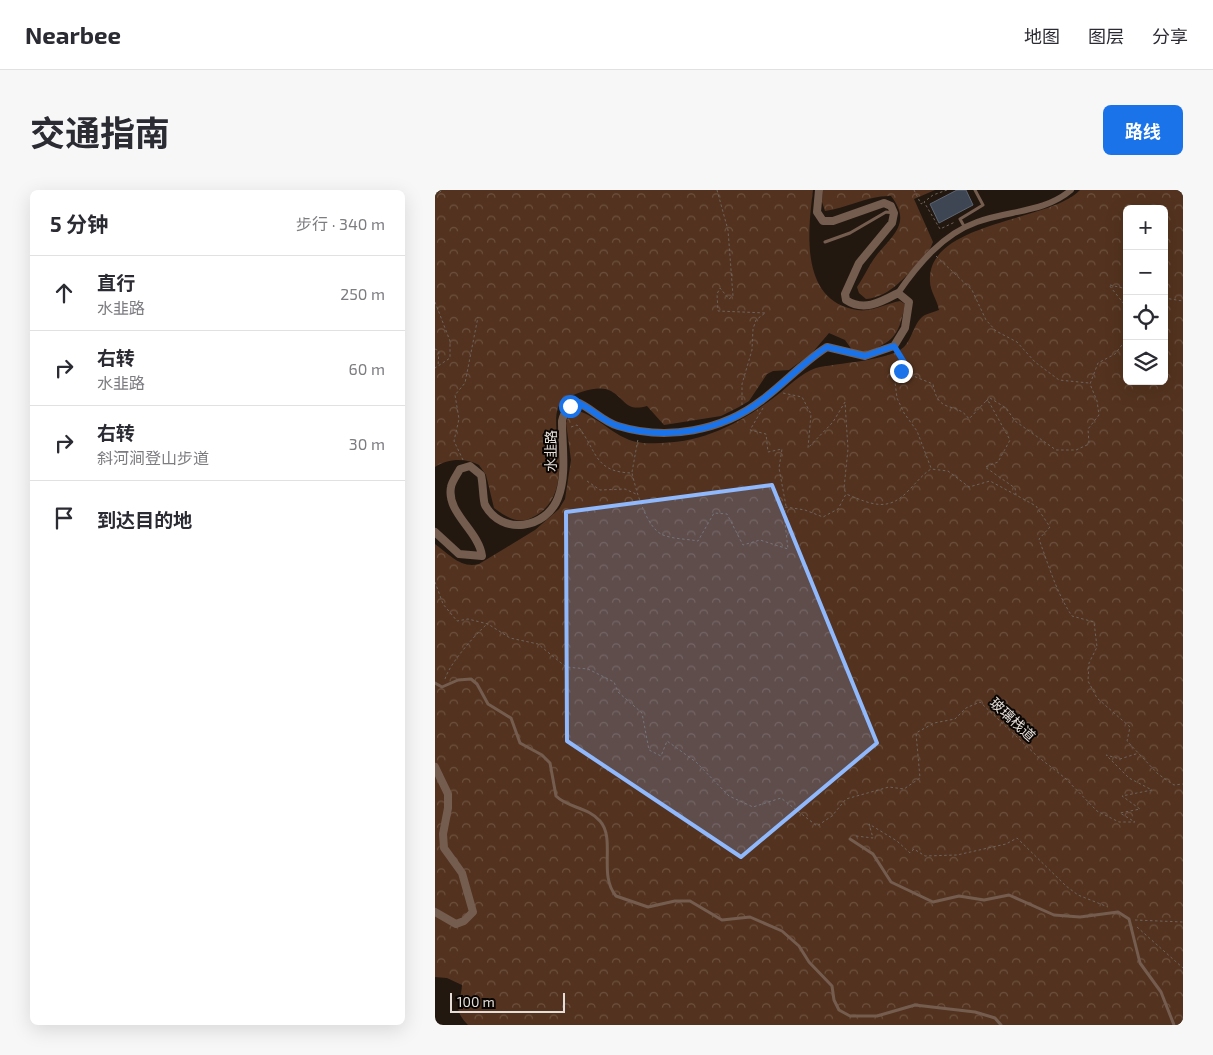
<!DOCTYPE html>
<html lang="zh">
<meta charset="utf-8">
<style>
body{margin:0;font-family:"Exo 2","Noto Sans SC",sans-serif;background:#f7f7f7;color:#2b2b33}
.controls{position:absolute;right:15px;top:15px;display:grid;overflow:hidden;border-radius:8px;box-shadow:0 5px 20px #0002}
.controls button{width:45px;height:45px;display:grid;place-items:center;padding:0;border:0;border-bottom:1px solid #e1e1e2;background:#fff;color:#2b2b33;font:25px sans-serif}
.scale{position:absolute;left:15px;bottom:12px;width:115px;box-sizing:border-box;padding-left:5px;border:2px solid #e5ddd8;border-top:0;font-size:14px;line-height:18px;white-space:nowrap;color:#e5ddd8;-webkit-text-stroke:4px #090503;paint-order:stroke}
.stop{position:absolute;width:15px;height:15px;margin:-11px;border:4px solid #1a73e8;border-radius:50%;background:#fff}
.stop.end{background:#1a73e8;border-color:#fff;box-shadow:0 1px 5px #0008}
.list{margin:0;padding:0;list-style:none}
h2{display:flex;justify-content:space-between;align-items:center;height:65px;margin:0;padding:0 20px;font-size:21px}
h2 small{font-size:16px;font-weight:400;color:#7c7c81}
.list li{display:grid;grid-template-columns:32px 1fr auto;gap:15px;align-items:center;box-sizing:border-box;height:75px;padding:0 20px;border-top:1px solid #e1e1e2}
.list b{display:block;font-size:19px;white-space:nowrap}
.list p{margin:0;font-size:16px;white-space:nowrap;color:#7c7c81}
.list em{font-size:16px;font-style:normal;color:#7c7c81}
.icon{flex:none;width:28px;height:28px;fill:none;stroke:currentColor;stroke-width:2;stroke-linecap:round;stroke-linejoin:round}
.map{position:relative;flex:none;width:748px;height:835px;overflow:hidden;border-radius:8px}
header{display:flex;align-items:center;gap:30px;box-sizing:border-box;height:70px;padding:0 25px;background:#fff;border-bottom:1px solid #e1e1e2}
header strong{font-size:24px}
nav{display:flex;gap:28px;margin-inline-start:auto;font-size:18px}
.intro{display:flex;align-items:center;justify-content:space-between;box-sizing:border-box;height:120px;padding:0 30px}
h1{margin:0;font-size:35px}
.button{padding:12px 22px;border-radius:8px;background:#1a73e8;color:#fff;font-size:18px;font-weight:700}
main{display:flex;gap:30px;padding:0 30px}
aside{flex:1;background:#fff;border-radius:8px;box-shadow:0 5px 20px #0002}
.map>svg:first-child{display:block}
.forest{fill:url(#forest-crowns);fill-rule:evenodd}
.building{fill:#3f4653;stroke:#5d6673}
.lines{fill:none;stroke-linecap:round;stroke-linejoin:round}
.path{stroke:#6e645d;stroke-width:1;stroke-dasharray:2.5 2.5;stroke-linecap:butt}
.service{stroke:#745d4f;stroke-width:3}
.minor{stroke:#745d4f;stroke-width:6}
.tertiary{stroke:#745d4f;stroke-width:8}
.route{stroke:#1a73e8;stroke-width:6}
.marked{fill:#8fb8fd;fill-opacity:0.2;stroke:#8fb8fd;stroke-width:4;stroke-linejoin:round}
.labels{text-anchor:middle;dominant-baseline:central;stroke-width:4;stroke-linejoin:round;paint-order:stroke}
.street-label{font-size:14px;fill:#e5ddd8;stroke:#090503}
</style>
<header>
<strong>Nearbee</strong>
<nav><a>地图</a><a>图层</a><a>分享</a></nav>
</header>
<div class="intro"><h1>交通指南</h1><a class="button">路线</a></div>
<main>
<aside>
<h2>5 分钟<small>步行 · 340 m</small></h2>
<ul class="list">
<li><svg class="icon" aria-label="ahead" viewBox="0 0 24 24"><path d="M12 20V5M6 11l6-6 6 6"/></svg><div><b>直行</b><p>水韭路</p></div><em>250 m</em></li>
<li><svg class="icon" aria-label="right" viewBox="0 0 24 24"><path d="M7 20v-9h11M14 6l5 5-5 5"/></svg><div><b>右转</b><p>水韭路</p></div><em>60 m</em></li>
<li><svg class="icon" aria-label="right" viewBox="0 0 24 24"><path d="M7 20v-9h11M14 6l5 5-5 5"/></svg><div><b>右转</b><p>斜河涧登山步道</p></div><em>30 m</em></li>
<li><svg class="icon" aria-label="arrive" viewBox="0 0 24 24"><path d="M6 21V4h12l-3 4 3 4H6"/></svg><div><b>到达目的地</b></div></li>
</ul>
</aside>
<div class="map">
<svg width="748" height="835" viewBox="0 0 748 835">
<defs>
<pattern id="forest-crowns" width="20" height="18" patternUnits="userSpaceOnUse" patternTransform="scale(1.25)"><rect width="20" height="18" fill="#53331f"/><path d="M2 6a3 3 0 1 1 6 0M12 15a3 3 0 1 1 6 0" fill="none" stroke="#6c503f"/></pattern>
</defs>
<rect width="100%" height="100%" fill="#231810"/>
<path class="forest" d="M0 0H378C373 40 365 107 417 119 435 124 449 114 465 111L470 114C463 151 457 150 426 166L420 164 410 150 394 143 377 163 354 180 338 181 332 184 314 211 304 217 286 226 229 235 212 216C191 222 191 210 176 201 164 194 140 203 129 210 105 226 148 299 100 326 84 336 73 328 59 318L51 285 44 275C31 268 13 268 0 277Z
M388 0H500L479 9 498 52 495 59C477 79 458 107 431 109L424 103 422 97C429 87 434 75 441 66 458 45 477 33 456 6 434 5 412 18 390 21L387 12Z
M645 0H748V835H33C16 817 26 814 27 795L12 788 0 787V354C14 364 26 379 44 374L100 340 124 319 130 309 136 270 131 233 133 227 140 220C165 226 181 251 208 253 261 256 299 238 341 206 353 197 366 183 381 178 401 173 454 171 469 157 478 148 479 131 490 125 494 123 500 122 504 120 502 109 495 101 495 91 492 31 615 32 645 0ZM692 19H729V191H692Z"/>
<path class="building" d="M522 0H531L538 15 504 33 495 14Z"/>
<g class="lines">
<path class="path" d="M282 0 293 40 298 106 294 109 285 98 282 104 283 121 331 123
M479 0 486 14 489 12
M512 0 498 5 489 12 505 39 520 32
M0 1 4 3 7 0
M501 66 537 100 551 130 561 141 582 152 600 172 624 190 654 193
M675 95 692 99
M729 108 748 111
M0 112 15 151V168L0 178
M0 159 4 161 3 176
M463 162 469 174 460 192 462 208 469 223 482 241 496 278
M466 181 498 194C503 226 521 210 534 229L551 211 554 212 575 250 563 272 550 277 580 298 581 305 601 316 615 337 604 349C613 374 622 404 637 426L659 432 662 457 654 473 653 491 662 508 695 537 692 551 723 584 739 595 748 594
M348 203 367 207 376 224 373 258 398 232 410 212 413 259 409 298 411 304
M551 211 555 208 571 218 580 231 621 260H641L654 254 653 239 664 225 662 211 655 194 663 173 680 164 690 151 689 114 674 95
M307 215V194L317 160 318 139 321 130 330 123
M328 218 315 240 331 244 333 262 347 259 344 278 351 316
M136 237 142 235C163 261 158 282 197 283 201 300 211 338 228 345 238 349 252 349 263 351L279 323 292 324 308 355 325 350 353 359 349 324 351 317 370 320 388 327 403 319 411 304C436 314 453 323 474 300 482 292 487 285 496 279L513 281 534 297 555 291 581 305
M28 270 19 251 24 229 20 205 30 193 43 127
M197 282 203 249
M152 291 165 300 190 299 201 304
M0 392 8 414 22 431 33 429 53 434 75 448 103 454 131 477 153 479 179 492 183 502 207 523 214 560 226 566 232 551 261 572 294 606 318 617 346 608 382 636 397 626 411 609 454 597 469 599 485 588 481 543 499 533 520 529 531 518 545 512 602 566 630 588 662 621 684 632H700L685 623 705 619 687 606 717 600 694 588 671 565 685 569 704 563
M10 489C15 473 39 446 52 434
M421 646 438 648 434 634 462 651 475 663 479 659 490 666 522 665 571 654 582 648 631 696 643 705 673 717
M700 730 748 732
M702 737 748 778"/>
<path class="service" d="M530 38 525 29 548 15 540 0
M390 52 415 43 451 22 459 23
M0 493 7 497 23 490 36 489 42 494 53 514 76 528 85 553 107 565 115 573 121 606C133 618 153 617 165 631 181 649 163 685 181 706L213 717 240 711H255L287 730 315 727 347 741 364 756 374 772 397 796 399 810 404 820 415 826H442L480 815 540 822 560 828 566 835
M415 649 438 664 456 692 498 712 524 706 549 710 574 705 619 725 645 727 683 722 694 729 705 773 726 802 739 835"/>
<path class="minor" d="M463 103C483 74 508 44 542 32 574 20 609 23 636 0"/>
<path class="tertiary" d="M0 342 24 364 47 366C44 341 11 323 16 297 17 291 22 285 25 279L35 276 46 285C48 292 48 311 50 315 67 346 111 339 123 308 132 285 127 256 127 231 129 221 134 216 144 213 157 219 169 232 183 236 232 251 287 241 327 210 350 193 368 172 392 157L430 166 459 156 470 138 474 112 463 103C446 112 429 122 411 110L410 104 424 73 457 33 459 23 456 16 449 13 398 31H388L382 22 384 0
M0 577 13 604V618L8 644 9 658 27 683 38 722 29 731 21 734 0 722"/>
</g>
<g class="lines">
<path class="route" d="M135 216 144 213C157 219 169 232 183 236 232 251 287 241 327 210 350 193 368 172 392 157L430 166 459 156 470 174 466 181"/>
</g>
<path class="marked" d="M337 295 442 553 306 667 132 551 131 322Z"/>
<g class="labels">
<g class="street-label">
<text transform="translate(115 261) rotate(-90)">水韭路</text>
<text transform="translate(578 529) rotate(43)">玻璃栈道</text>
</g>
</g>
</svg>
<div class="controls">
<button>+</button>
<button>−</button>
<button><svg class="icon" aria-label="locate" viewBox="0 0 24 24"><circle cx="12" cy="12" r="6"/><path d="M12 2v4M12 18v4M2 12h4M18 12h4"/></svg></button>
<button><svg class="icon" aria-label="layers" viewBox="0 0 24 24"><path d="M12 4l9 5-9 5-9-5zM3 14l9 5 9-5"/></svg></button>
</div>
<div class="scale">100 m</div>
<div class="stop" style="left:135px;top:216px"></div>
<div class="stop end" style="left:466px;top:181px"></div>
</div>
</main>
